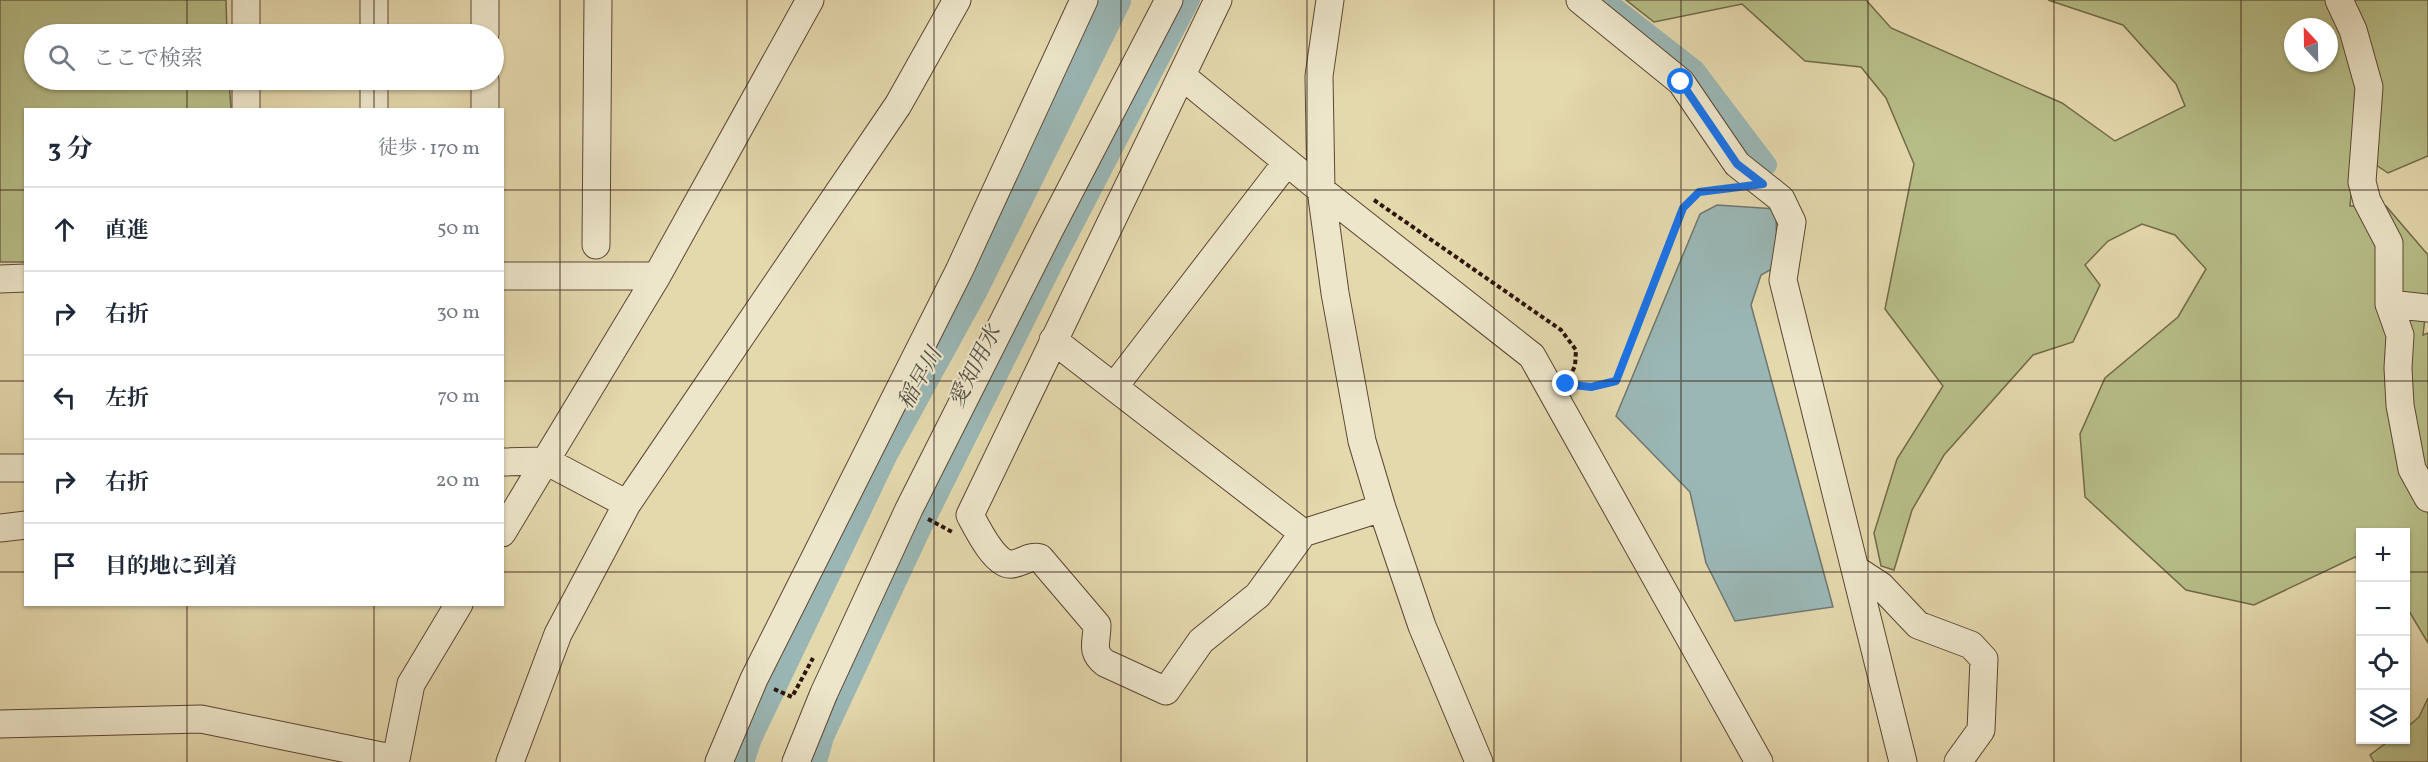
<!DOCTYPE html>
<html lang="ja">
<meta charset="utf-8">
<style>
body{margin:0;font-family:Vollkorn,"Noto Serif JP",serif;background:#f6f6f7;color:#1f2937}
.controls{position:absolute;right:18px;bottom:18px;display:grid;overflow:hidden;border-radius:0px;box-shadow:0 2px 4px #0004}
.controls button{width:54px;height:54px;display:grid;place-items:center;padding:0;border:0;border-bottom:2px solid #e0e1e3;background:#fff;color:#1f2937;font:30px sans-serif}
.compass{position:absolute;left:2284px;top:18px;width:54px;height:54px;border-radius:50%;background:#fff;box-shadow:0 2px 4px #0004;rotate:338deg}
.stop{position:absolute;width:18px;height:18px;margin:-14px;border:4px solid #1a73e8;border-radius:50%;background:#fff}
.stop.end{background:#1a73e8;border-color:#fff;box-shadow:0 2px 6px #0008}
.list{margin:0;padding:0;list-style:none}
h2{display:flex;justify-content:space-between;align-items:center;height:78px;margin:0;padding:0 24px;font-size:26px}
h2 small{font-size:20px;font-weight:400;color:#747a83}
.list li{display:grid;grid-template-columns:39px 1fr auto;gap:18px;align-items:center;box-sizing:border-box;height:84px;padding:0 24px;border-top:2px solid #e0e1e3}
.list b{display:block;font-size:22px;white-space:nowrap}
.list em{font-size:20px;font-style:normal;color:#747a83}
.icon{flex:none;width:33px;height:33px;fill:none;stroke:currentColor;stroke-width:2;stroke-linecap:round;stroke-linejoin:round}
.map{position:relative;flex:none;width:2428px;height:762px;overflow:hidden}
.search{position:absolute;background:#fff;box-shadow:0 2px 4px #0004;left:24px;top:24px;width:480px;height:66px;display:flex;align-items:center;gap:15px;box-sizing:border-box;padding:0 21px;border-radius:33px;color:#747a83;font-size:22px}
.panel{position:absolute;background:#fff;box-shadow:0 2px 4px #0004;left:24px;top:108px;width:480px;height:498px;border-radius:0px}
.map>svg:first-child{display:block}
.green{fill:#b7be88;stroke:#726a4a;stroke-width:1.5;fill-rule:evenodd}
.water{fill:#9ab7b5;stroke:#6f7771;stroke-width:1.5}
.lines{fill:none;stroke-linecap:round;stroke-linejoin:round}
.canal{stroke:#9ab7b5;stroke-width:20}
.river{stroke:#9ab7b5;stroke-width:34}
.minor-casing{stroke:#5c4634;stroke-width:29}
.path{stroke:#2e160b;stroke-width:4;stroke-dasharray:4.5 3;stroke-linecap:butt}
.minor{stroke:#ede6ca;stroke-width:27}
.route{stroke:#1a73e8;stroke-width:8}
.grid{fill:none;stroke:#2e160b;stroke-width:1.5;stroke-opacity:0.55}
.labels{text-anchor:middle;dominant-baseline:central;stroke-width:4.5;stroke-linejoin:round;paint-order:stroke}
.water-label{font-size:22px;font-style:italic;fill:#544e46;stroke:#ede6ca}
</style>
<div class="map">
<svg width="2428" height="762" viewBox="0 0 2428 762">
<rect width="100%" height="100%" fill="#e4d8ad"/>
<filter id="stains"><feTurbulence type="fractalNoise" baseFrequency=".00333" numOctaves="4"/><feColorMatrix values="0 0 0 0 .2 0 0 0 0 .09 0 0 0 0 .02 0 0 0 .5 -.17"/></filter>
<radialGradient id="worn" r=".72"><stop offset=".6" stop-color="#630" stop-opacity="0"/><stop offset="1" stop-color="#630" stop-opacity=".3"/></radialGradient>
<path class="green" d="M0 0H226L227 34H34V80H229L231 109 26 110 25 262H0Z
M1626 0H1866L1891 28 2062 103 2115 141 2185 106 2176 84 2123 25 2048 0H2428V156L2388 173 2355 151 2350 206H2386L2428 255V292L2423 335 2428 333V643L2406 606V532H2360V562L2355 557 2254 605 2186 590 2085 497 2080 434 2105 378 2178 317 2206 269 2175 235 2142 224 2108 241 2085 265 2100 285 2073 342 2033 355 1944 455 1912 510 1894 570 1881 566 1874 533 1897 459 1943 386 1885 309 1914 164 1886 98 1861 67 1805 61 1742 4 1654 22ZM2293 27H2329V63H2293Z
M2428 698V762H2374L2370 755 2390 740H2406V728L2419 717Z"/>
<path class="water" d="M1717 205 1776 209 1777 266 1761 275 1751 305 1833 607 1735 621 1706 563 1690 492 1616 416 1700 214Z"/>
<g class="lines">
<path class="canal" d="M1605 0 1695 70 1767 165
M817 762 824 737 923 525 1052 266 1190 0"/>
<path class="river" d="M737 762 745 737 882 451 972 287 1114 0"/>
<g class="minor-casing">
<path id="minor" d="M1218 0 970 515C977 528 996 567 1012 564 1022 563 1030 555 1040 558L1097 625C1097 643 1090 651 1105 663L1166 691 1201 641 1258 595 1303 533 1382 508
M1330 0 1319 76 1321 190 1335 293 1362 441 1382 508 1422 626 1479 762
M1580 0 1681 82 1737 164 1781 199 1792 222 1783 280 1903 762
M2339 0 2353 30 2369 87 2362 182 2367 201 2389 243V304L2400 335 2398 368 2400 405 2412 469 2428 498
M246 34V0
M374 34V0
M485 34V0
M1182 76 1321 190 1532 356 1759 762
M246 110V80
M374 110V80
M485 110V80
M596 245 598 0
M502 276H657L810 0
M0 279 26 278
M2389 304 2428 308
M1053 340 1303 533
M1114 387 1287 162
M502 462 546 461 627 504
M0 468H26
M0 528 26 525
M502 533 657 276
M1855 569 1881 586 1918 625 1971 645 1984 659 1981 730 1958 762
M0 724 201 719 396 759 411 684 459 604
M510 762 558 634 627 504 898 105 957 0
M719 762 754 679 959 271 1084 0
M796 762 824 693 909 509 1049 231 1169 0"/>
</g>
<path class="path" d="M1374 200 1561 330 1576 350 1575 366 1569 378
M1573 385 1591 387 1616 381 1683 208 1699 192 1733 188
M928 519 954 533
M774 689 792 697 813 658"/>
<use href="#minor" class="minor"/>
</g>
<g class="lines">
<path class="route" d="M1566 384 1591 387 1616 381 1683 208 1699 192 1763 184 1737 164 1681 82"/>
</g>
<path class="grid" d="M187 0V34M374 0V34M560 0V762M747 0V762M934 0V762M1121 0V762M1307 0V762M1494 0V762M1681 0V762M1868 0V762M2054 0V762M2241 0V762M187 80V110M374 80V110M0 190H26M502 190H2428M0 381H26M502 381H2428M0 572H26M502 572H2360M2406 572H2428M187 604V762M374 604V762"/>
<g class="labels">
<g class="water-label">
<text transform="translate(976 367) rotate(-63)">愛知用水</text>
<text transform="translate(921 379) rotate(-61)">稲早川</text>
</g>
</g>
<rect width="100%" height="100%" filter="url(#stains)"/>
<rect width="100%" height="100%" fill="url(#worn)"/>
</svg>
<div class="controls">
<button>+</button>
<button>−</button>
<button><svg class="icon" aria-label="locate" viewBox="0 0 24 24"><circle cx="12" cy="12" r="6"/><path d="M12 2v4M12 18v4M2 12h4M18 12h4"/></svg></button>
<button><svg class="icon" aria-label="layers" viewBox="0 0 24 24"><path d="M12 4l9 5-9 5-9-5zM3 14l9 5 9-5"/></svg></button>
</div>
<svg class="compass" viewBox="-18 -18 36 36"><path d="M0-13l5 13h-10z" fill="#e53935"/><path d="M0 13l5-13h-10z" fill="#747a83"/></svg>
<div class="stop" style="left:1681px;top:82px"></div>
<div class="stop end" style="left:1566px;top:384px"></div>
<div class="search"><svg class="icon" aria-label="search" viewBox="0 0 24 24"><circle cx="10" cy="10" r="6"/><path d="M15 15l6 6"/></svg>ここで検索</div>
<section class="panel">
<h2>3 分<small>徒歩 · 170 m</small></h2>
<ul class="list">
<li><svg class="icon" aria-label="ahead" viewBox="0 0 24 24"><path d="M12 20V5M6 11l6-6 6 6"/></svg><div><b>直進</b></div><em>50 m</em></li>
<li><svg class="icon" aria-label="right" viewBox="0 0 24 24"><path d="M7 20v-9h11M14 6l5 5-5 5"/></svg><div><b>右折</b></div><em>30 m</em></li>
<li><svg class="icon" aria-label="left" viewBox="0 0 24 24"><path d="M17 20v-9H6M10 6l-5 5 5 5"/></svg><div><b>左折</b></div><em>70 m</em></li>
<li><svg class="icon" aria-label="right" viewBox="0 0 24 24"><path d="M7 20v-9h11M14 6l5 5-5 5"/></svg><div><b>右折</b></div><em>20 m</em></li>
<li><svg class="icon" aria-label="arrive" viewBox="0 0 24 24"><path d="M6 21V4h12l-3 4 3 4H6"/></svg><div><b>目的地に到着</b></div></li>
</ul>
</section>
</div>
